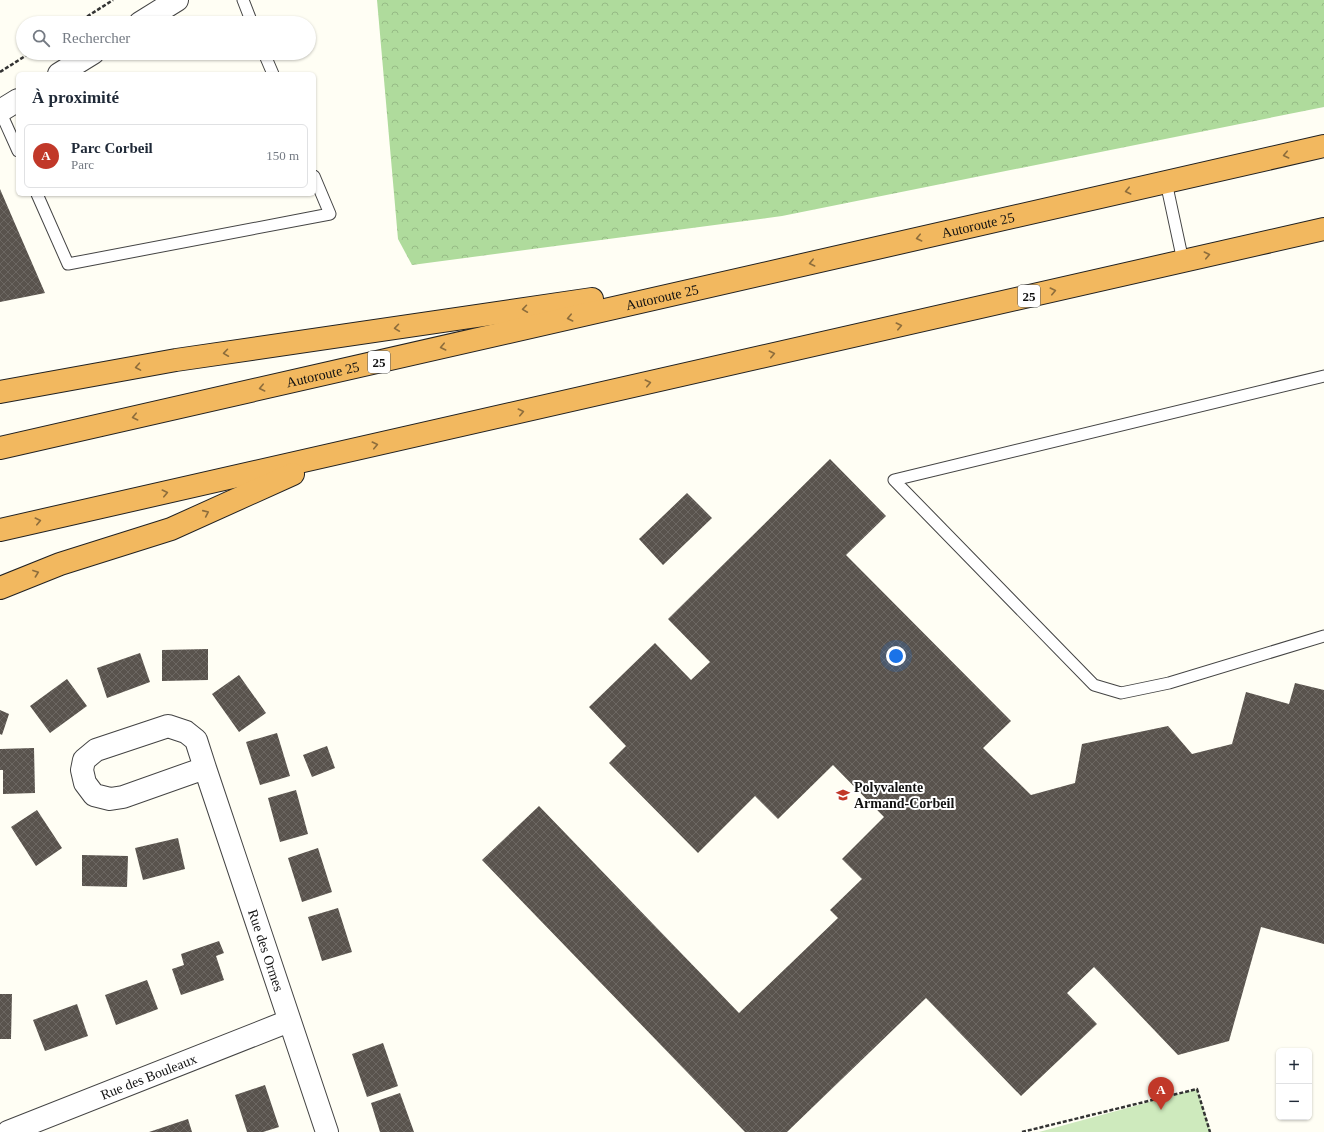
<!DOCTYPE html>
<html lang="fr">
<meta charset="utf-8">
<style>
body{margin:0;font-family:Georgia,serif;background:#f2f2f3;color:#1f2937}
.controls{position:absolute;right:12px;bottom:12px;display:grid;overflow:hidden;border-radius:6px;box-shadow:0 1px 3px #0004}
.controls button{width:36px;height:36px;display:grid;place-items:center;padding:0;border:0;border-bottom:1px solid #e0e1e3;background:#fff;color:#1f2937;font:20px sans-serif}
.you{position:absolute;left:896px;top:656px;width:14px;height:14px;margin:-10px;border:3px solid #fff;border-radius:50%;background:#1a73e8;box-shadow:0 0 0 6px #1a73e833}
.badge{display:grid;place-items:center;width:26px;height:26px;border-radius:50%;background:#c13829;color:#fff;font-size:13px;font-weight:700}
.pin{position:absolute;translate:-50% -33px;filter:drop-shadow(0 1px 2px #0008)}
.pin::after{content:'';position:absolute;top:21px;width:14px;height:12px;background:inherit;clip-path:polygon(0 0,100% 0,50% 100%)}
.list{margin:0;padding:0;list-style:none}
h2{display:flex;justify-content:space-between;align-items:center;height:52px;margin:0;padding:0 16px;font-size:17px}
h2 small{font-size:13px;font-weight:400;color:#747a83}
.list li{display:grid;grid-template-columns:26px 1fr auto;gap:12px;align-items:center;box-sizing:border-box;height:64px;margin:0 8px 8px;padding:0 8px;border:1px solid #e0e1e3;border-radius:6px}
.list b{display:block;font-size:15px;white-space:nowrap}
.list p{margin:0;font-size:13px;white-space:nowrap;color:#747a83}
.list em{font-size:13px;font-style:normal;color:#747a83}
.icon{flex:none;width:22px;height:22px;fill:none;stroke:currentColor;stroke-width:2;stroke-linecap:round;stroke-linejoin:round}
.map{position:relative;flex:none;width:1324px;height:1132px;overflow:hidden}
.search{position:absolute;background:#fff;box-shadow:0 1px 3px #0004;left:16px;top:16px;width:300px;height:44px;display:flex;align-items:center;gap:10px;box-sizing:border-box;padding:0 14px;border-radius:22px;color:#747a83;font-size:15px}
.panel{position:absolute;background:#fff;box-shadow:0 1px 3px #0004;left:16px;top:72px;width:300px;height:124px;border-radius:6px}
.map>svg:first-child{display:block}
.forest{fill:url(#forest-crowns)}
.park{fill:#ceeabd}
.building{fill:url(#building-cross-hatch)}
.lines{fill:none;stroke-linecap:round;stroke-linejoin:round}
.service-casing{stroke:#444;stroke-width:13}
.minor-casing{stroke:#444;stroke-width:24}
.tertiary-casing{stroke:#444;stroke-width:24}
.motorway-casing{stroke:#222;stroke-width:24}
.path{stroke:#333;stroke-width:2.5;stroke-dasharray:4 2;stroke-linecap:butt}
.service{stroke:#fff;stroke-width:11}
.minor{stroke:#fff;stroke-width:22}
.tertiary{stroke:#fff;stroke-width:22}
.motorway{stroke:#f2b85f;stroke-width:22}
.oneway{stroke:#8d6d3c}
.labels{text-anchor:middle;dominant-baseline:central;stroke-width:4;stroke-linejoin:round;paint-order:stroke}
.shield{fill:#fff;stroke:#585858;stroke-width:1}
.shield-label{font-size:13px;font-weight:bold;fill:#111}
.street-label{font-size:14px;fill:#111;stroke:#fff}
.poi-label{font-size:14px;font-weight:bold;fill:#111;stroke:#fff;text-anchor:start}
</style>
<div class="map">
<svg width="1324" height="1132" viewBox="0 0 1324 1132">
<defs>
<pattern id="forest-crowns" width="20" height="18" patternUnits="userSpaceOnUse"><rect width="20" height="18" fill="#afdb9c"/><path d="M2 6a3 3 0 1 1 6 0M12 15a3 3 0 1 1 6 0" fill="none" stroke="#96bb85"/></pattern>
<pattern id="building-cross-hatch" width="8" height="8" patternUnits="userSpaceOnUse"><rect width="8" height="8" fill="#59534d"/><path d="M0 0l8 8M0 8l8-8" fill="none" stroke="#6c6762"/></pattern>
</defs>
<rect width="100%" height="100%" fill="#fffef4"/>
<path class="forest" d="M377 0H1324V107L782 216 412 265 398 239Z"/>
<path class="park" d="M1197 1089 1211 1132H1039Z"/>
<path class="building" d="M0 189 45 293 0 302Z
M830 459 886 516 846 555 1011 721 983 748 1031 795 1075 783 1082 744 1168 726 1192 754 1232 744 1246 692 1289 704 1295 683 1324 690V944L1261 927 1229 1041 1178 1055 1094 967 1067 993 1097 1024 1021 1096 926 998 787 1132H745L482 860 539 806 739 1013 838 918 830 910 862 879 842 859 884 817 833 765 778 819 755 796 698 853 609 763 626 746 589 707 655 643 691 680 710 662 668 619Z
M687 493 712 518 663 565 639 539Z
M208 649V680L162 681V650Z
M140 653 150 682 107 698 97 668Z
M239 675 266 713 239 732 212 694Z
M67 679 87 706 50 733 30 706Z
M0 710 9 714 2 735 0 734Z
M277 733 290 776 260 785 246 742Z
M327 746 335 768 312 777 303 755Z
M34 748 35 793 3 794V770H0V749Z
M296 790 308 834 280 842 268 798Z
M37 810 62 848 36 866 11 827Z
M178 838 185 869 143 880 135 848Z
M318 848 332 892 302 902 288 858Z
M82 855 128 856 127 887 82 886Z
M338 908 352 952 322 961 308 917Z
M219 941 224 953 216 956 224 980 181 995 172 969 184 965 181 954Z
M147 980 158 1009 116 1025 105 995Z
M0 994H12L11 1039H0Z
M77 1004 88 1036 45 1051 33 1020Z
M383 1043 398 1086 367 1097 352 1054Z
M265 1085 279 1127 263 1132H247L235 1095Z
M400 1093 414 1132H380L371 1103Z
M188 1119 192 1132H149Z"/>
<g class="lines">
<g class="service-casing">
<path id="service" d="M243 0 252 23
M264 53 273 74
M0 111 18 151
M1166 182 1183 261
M37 194 68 264 330 214 314 176
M1324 376 894 480 1094 685 1121 693 1169 683 1324 636"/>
</g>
<g class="minor-casing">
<g id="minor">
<path id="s1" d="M205 768 123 797 110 799 94 795 85 783 82 770 84 760 96 750 168 726 186 732 196 740 205 768 327 1132"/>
<path id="s2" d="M8 1132 289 1021"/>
</g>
</g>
<g class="tertiary-casing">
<path id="tertiary" d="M140 23 177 0
M59 74 93 53
M0 111 18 100"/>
</g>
<g class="motorway-casing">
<g id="motorway">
<path d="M0 392 176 360 592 299"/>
<path id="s3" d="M0 448 1324 146"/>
<path d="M0 530 1324 229"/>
<path d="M0 588 60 564 171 529 293 474"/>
</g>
</g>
<path class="path" d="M77 23 113 0
M0 72 30 53
M1022 1132 1197 1089 1210 1132"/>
<use href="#service" class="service"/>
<use href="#minor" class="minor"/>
<use href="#tertiary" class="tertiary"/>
<use href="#motorway" class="motorway"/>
</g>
<defs><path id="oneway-chevron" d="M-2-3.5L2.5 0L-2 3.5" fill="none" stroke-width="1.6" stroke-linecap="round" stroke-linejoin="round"/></defs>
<g class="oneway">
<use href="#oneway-chevron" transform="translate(1286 155) rotate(167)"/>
<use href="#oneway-chevron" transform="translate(1128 191) rotate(167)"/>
<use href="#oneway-chevron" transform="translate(919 238) rotate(167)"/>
<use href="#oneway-chevron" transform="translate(1207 255) rotate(-13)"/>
<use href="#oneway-chevron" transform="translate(812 263) rotate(167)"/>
<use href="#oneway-chevron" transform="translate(1053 291) rotate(-13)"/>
<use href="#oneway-chevron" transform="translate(525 309) rotate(172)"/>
<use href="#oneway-chevron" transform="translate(570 318) rotate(167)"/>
<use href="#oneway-chevron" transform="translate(899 326) rotate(-13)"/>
<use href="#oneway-chevron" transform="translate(397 328) rotate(172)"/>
<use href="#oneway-chevron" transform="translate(443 347) rotate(167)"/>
<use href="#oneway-chevron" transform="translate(226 353) rotate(172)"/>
<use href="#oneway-chevron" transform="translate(772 354) rotate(-13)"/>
<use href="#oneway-chevron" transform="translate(138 367) rotate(170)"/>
<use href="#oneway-chevron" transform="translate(648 383) rotate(-13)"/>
<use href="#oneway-chevron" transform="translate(262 388) rotate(167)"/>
<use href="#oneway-chevron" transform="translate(521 412) rotate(-13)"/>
<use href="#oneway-chevron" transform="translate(135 417) rotate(167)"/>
<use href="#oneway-chevron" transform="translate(375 445) rotate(-13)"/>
<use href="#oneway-chevron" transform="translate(165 493) rotate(-13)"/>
<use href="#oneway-chevron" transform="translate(206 513) rotate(-24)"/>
<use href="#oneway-chevron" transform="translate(38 521) rotate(-13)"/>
<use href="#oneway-chevron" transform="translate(36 573) rotate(-20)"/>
</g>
<defs>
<g id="school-bare" transform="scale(1.08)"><path d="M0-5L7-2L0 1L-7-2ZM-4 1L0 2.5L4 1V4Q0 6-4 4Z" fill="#c13829" stroke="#fff" stroke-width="2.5" paint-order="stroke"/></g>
</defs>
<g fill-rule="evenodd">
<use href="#school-bare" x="843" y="795"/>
</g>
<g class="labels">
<g class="shield">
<rect x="1018" y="285" width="22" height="22" rx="3"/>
<rect x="368" y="351" width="22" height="22" rx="3"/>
</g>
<g class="shield-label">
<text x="1029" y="296">25</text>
<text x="379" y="362">25</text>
</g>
<g class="street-label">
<text stroke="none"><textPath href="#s3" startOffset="1003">Autoroute 25</textPath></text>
<text stroke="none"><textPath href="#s3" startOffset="679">Autoroute 25</textPath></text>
<text stroke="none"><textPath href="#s3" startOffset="331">Autoroute 25</textPath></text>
<text stroke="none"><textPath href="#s1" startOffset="500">Rue des Ormes</textPath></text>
<text stroke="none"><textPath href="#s2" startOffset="151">Rue des Bouleaux</textPath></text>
</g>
<g class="poi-label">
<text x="854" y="787">Polyvalente<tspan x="854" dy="16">Armand-Corbeil</tspan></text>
</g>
</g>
</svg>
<div class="controls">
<button>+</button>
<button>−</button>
</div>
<div class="you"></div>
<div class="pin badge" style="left:1161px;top:1110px">A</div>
<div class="search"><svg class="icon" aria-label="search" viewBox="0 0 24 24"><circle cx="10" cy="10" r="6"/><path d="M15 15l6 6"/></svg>Rechercher</div>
<section class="panel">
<h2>À proximité<small></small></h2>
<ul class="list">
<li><span class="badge">A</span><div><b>Parc Corbeil</b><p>Parc</p></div><em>150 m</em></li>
</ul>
</section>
</div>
